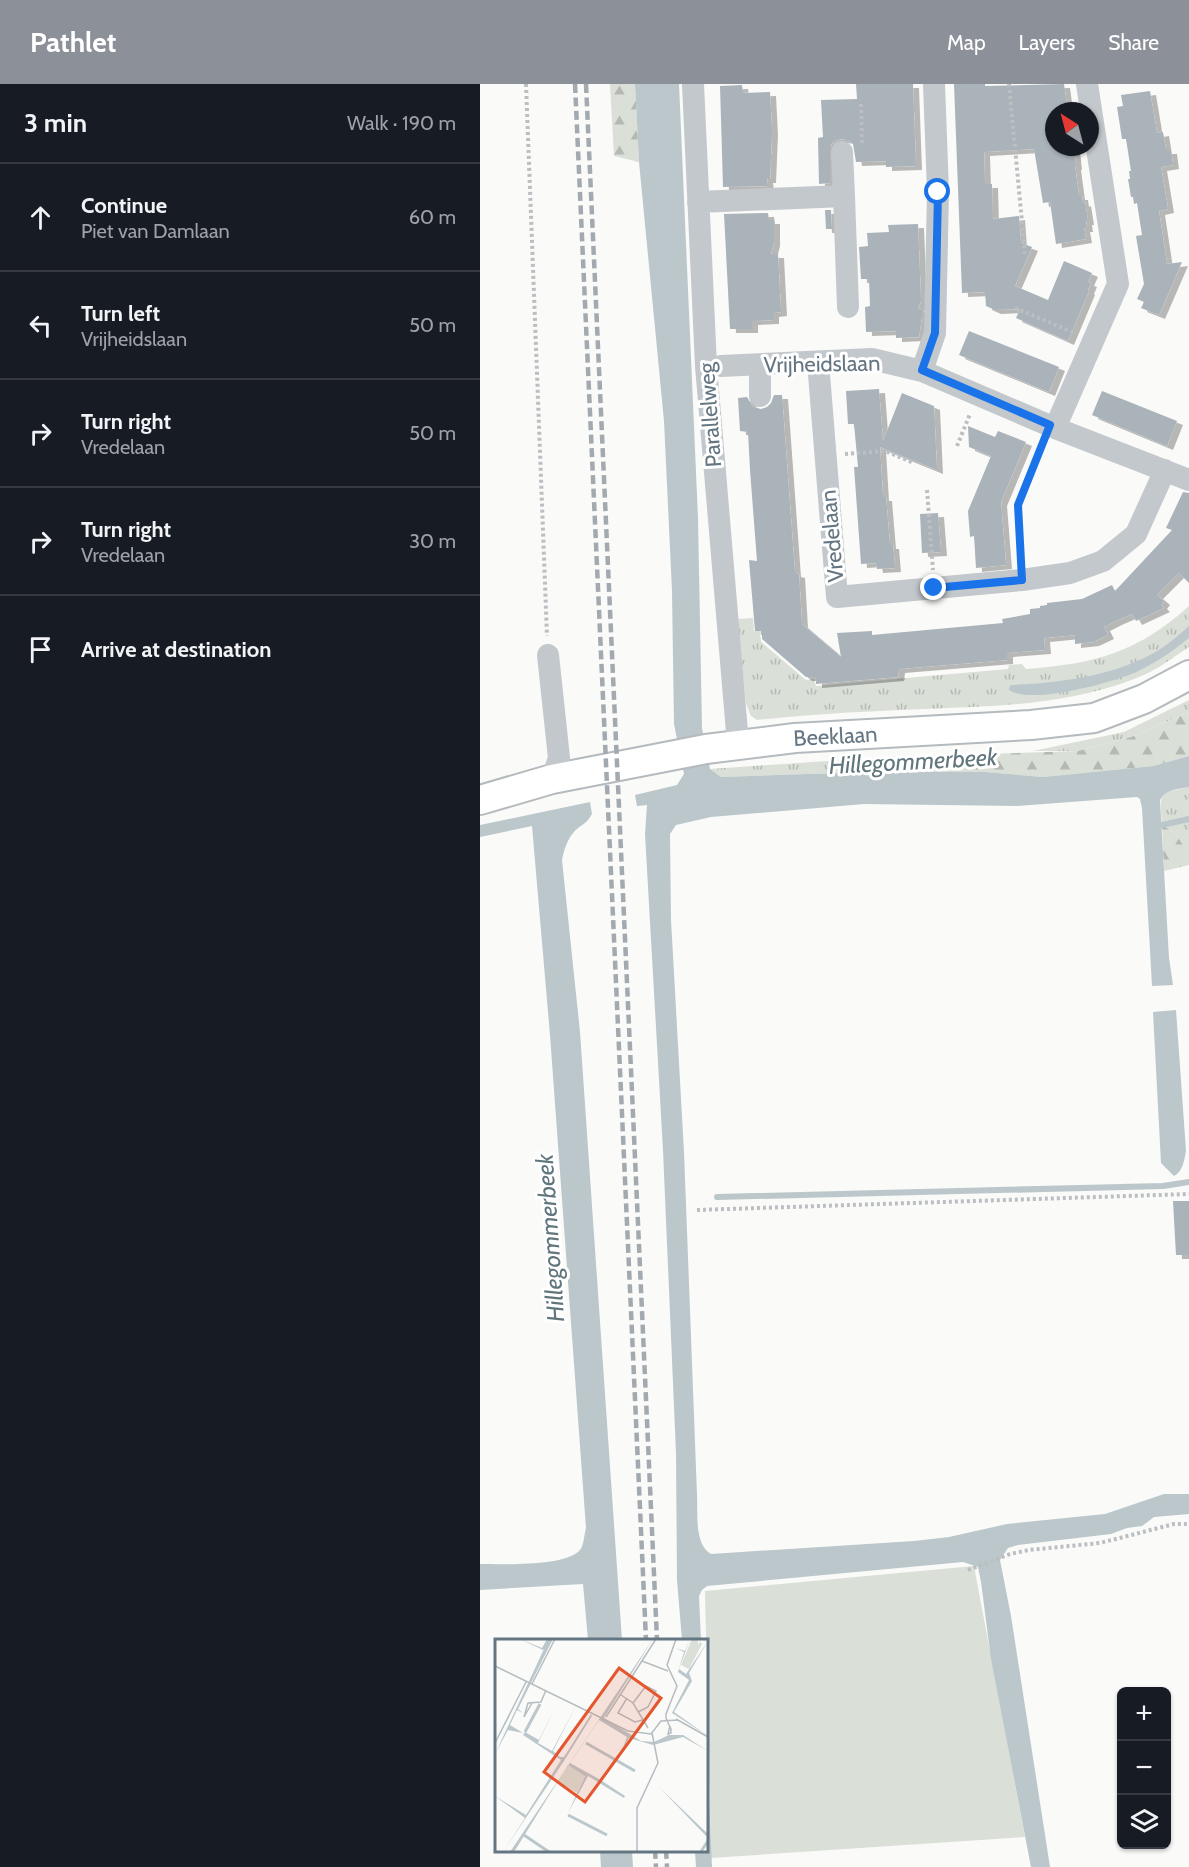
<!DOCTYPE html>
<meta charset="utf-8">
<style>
body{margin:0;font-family:Cabin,sans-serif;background:#20242c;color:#f1f3f6}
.controls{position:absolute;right:18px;bottom:18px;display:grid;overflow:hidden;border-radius:9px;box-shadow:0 2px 4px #0004}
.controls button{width:54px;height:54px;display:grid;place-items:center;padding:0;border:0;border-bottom:2px solid #363941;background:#171b24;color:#f1f3f6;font:30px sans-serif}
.compass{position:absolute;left:565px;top:18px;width:54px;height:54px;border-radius:50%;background:#171b24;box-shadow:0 2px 4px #0004;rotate:324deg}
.stop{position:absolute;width:18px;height:18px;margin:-14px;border:4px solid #1a73e8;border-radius:50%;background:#fff}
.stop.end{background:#1a73e8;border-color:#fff;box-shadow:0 2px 6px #0008}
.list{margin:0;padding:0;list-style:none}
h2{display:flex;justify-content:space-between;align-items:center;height:78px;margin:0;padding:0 24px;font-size:26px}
h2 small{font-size:20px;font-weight:400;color:#9ea1a6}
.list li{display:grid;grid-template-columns:39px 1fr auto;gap:18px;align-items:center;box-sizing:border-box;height:108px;padding:0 24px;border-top:2px solid #363941}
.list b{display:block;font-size:22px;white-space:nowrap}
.list p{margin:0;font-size:20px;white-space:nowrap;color:#9ea1a6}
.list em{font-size:20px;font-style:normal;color:#9ea1a6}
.icon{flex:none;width:33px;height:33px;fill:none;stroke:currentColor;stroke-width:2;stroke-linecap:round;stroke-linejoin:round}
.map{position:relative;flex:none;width:709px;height:1783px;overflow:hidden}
header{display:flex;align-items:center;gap:36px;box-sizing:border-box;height:84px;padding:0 30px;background:#8c9099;color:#fff}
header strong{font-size:28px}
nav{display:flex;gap:33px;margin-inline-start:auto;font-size:21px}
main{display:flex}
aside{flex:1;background:#171b24}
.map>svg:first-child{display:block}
.grass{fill:url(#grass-tufts)}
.forest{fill:url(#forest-firs)}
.garden{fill:#dadfd7}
.water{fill:#bbc7cb}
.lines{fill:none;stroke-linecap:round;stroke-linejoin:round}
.stream{stroke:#bbc7cb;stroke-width:6}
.building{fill:#aab3b9;filter:url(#shadow)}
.major-casing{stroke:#b5babe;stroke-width:32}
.path{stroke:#bbbfc2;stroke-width:4;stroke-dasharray:3 3;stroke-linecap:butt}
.minor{stroke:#c3c8cc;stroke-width:22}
.major{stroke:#fff;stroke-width:28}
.rail{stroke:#a2aab0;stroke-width:4.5;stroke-dasharray:9 4.5;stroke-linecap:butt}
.route{stroke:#1a73e8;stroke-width:8}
.labels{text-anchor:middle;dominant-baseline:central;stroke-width:6;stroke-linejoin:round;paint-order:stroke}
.street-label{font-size:22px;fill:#657683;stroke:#fff}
.water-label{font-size:24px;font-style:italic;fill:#60757c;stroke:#fff}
.inset-river{fill:none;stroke:#bbc7cb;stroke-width:3}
.inset-road{fill:none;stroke:#b5bdc2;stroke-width:1.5}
.view{fill:#e4572e;fill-opacity:0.15;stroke:#e4572e;stroke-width:3}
.inset-edge{fill:none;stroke:#657683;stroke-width:3}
</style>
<header>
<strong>Pathlet</strong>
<nav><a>Map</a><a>Layers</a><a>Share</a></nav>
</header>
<main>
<aside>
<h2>3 min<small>Walk · 190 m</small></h2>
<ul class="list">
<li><svg class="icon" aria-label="ahead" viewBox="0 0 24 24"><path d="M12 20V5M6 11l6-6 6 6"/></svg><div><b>Continue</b><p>Piet van Damlaan</p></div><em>60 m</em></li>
<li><svg class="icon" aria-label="left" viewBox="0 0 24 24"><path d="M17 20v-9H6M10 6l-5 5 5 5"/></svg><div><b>Turn left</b><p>Vrijheidslaan</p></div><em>50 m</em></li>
<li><svg class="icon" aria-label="right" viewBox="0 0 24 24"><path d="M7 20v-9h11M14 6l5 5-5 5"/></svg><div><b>Turn right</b><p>Vredelaan</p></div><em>50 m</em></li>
<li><svg class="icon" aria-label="right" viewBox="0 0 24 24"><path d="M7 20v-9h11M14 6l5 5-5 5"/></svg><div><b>Turn right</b><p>Vredelaan</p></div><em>30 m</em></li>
<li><svg class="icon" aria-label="arrive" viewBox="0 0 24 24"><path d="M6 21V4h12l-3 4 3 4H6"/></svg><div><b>Arrive at destination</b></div></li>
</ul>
</aside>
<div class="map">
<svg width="709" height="1783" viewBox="0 0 709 1783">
<defs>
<pattern id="grass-tufts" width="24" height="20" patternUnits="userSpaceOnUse" patternTransform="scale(1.5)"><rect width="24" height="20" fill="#dadfd7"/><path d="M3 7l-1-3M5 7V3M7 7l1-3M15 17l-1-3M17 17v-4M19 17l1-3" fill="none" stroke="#b4b9b4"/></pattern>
<pattern id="forest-firs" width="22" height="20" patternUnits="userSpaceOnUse" patternTransform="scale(1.5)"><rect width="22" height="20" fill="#dadfd7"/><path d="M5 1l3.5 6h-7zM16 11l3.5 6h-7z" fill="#b4b9b4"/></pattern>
<filter id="shadow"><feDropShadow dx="6" dy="4" stdDeviation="0" flood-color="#0004"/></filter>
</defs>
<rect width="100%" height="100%" fill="#fafaf8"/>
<path class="grass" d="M709 522V563C691 575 674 588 654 595 587 621 517 622 446 625 390 627 334 630 277 636L271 632 266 620 257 535 273 534 274 547H280L281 558 326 596 334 595 336 602 528 585 529 581 542 580 546 585C614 580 657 569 709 522Z
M709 616V628L651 653 598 667H553L644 648Z
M507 670 505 688H389L241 693 230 685 421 672Z
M709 703V761H703L695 749 682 741C680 709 677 710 709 703Z"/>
<path class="forest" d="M130 0H155L159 78 134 72Z
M709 628V672L673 682 563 693 505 688 507 670 598 667 651 653Z
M682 741 695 749 703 761H709V781L684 787Z"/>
<path class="garden" d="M494 1482 545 1753 231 1774 225 1507Z"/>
<path class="water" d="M155 0H199L218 434 222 644 230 685 241 693 389 688H505L563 693 673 682 709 672V703C698 705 685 706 680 716L689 874 693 901 672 902 662 724 660 715 657 713 537 722 384 720 231 733 196 741 190 750 191 836 204 1068 217 1411C218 1430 214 1460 231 1470L434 1457 469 1453 527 1440 625 1430 684 1410H709V1430L674 1433 662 1442 647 1444 631 1450 538 1461 528 1464 520 1476 531 1532 570 1783H551L511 1575 501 1498 498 1483 483 1478 227 1502 222 1506 219 1512 221 1556H202L197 1496 196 1369 183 1066 165 750 167 721 157 722 155 711 197 701 204 690 194 640 192 507 184 337 159 78Z
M709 542V554C693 567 674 580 654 589 629 599 552 621 529 606L530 601C578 599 629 593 672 570 685 563 698 552 709 542Z
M110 718 112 730C105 742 101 740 94 748 87 756 84 766 82 776L100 948 142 1556H108L103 1500 0 1506V1480C23 1480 85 1483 100 1466 104 1461 104 1451 106 1444L70 951 52 742 0 753V741Z
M696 926 706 1067C704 1077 703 1087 694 1092L681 1079 673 928Z
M227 1667 232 1783H216L215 1767 226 1766Z
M120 1767H152L153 1783H121Z"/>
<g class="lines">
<path class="stream" d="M682 741 709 735
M237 1113 683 1102 709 1098"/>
</g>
<path class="building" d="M376 0H433L436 82 406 83V77L376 78 373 60 368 56 361 55 354 57 350 62V99L339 100 338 54 343 53 341 16 377 15Z
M474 0H505V2L584 0 587 22 583 23 584 27H574V63H594L596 82H595L599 112H602L603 119 605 118 608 137H606L607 144H604L606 155 576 160 570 118 563 119 554 65 504 68 505 100H512L513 135 539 132 541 159 552 163 535 202 568 216 584 177 612 189 608 198 611 199 608 206 609 207 588 257 536 234 540 225 515 226 506 222 505 208 482 209Z
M262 1 263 9 290 8 292 47 290 95H287L288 102 243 103 240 2Z
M670 7 677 49 683 48 686 66H691L693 81 681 83 688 125 679 127 687 180 702 178 679 231 661 224 664 218 657 215 664 200 656 152 662 151 657 119 654 120 653 113H651L648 95H650L649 87H651L646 55H642L637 23 643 22 641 11Z
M345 126H351L352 145H346Z
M288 129 289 136H294V158L291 170H298L301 228 293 229V236L272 237V245H250L244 130Z
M438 140 441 217 438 224 442 226V232L439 253 416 254V247L386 248 385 223 390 222 389 195H381L379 163 388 162 387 149 409 148 408 141Z
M489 247 579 283 569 308 479 271Z
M399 305 403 357 422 309 454 322 457 386 400 363 403 413H406L410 461H413L415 484 397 485 396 479 381 480 374 383H378L374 340H368L366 307Z
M622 307 697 337 687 362 612 331Z
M294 311H302L315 489 319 490 322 540 361 573 357 549 392 547V551L523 539 522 535 550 530V525L560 524V522L567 521V519L602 515 632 501 635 507 692 446 686 444 703 408 709 409V499L699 489 677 511 684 517 681 521 684 524 656 537 652 530 638 536 624 543 628 551 613 558 595 560V551L564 554 565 566 527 569V576L419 585 418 593 336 600V593H326L282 555V547H275L269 476 277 477 270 386 268 348 260 347 258 314 267 313 273 323 281 325 287 323 291 319Z
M488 342 515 353 518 347 546 358 521 418 526 481 496 484 494 452 490 453 488 427 511 372 489 363Z
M458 429 461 468 442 469 440 430Z
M693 1117H709V1171H696Z"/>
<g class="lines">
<g class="major-casing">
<g id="major">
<path id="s1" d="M0 716 72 695 226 665 315 654 551 641 614 634 664 615 709 591"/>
</g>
</g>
<path class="path" d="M46 0 67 552
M529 0 545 170
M381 20 382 62
M535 224 595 249
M477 362 490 330
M365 370 405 367 434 379
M447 406 453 486
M541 477 538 421 562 361
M217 1126 709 1110
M488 1486 530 1470 549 1466 620 1459 694 1440H709"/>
<path class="minor" d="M213 0 226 282 258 660
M364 112 368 223
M218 118 364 112 362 68
M338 278 357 513 542 496 590 489 623 477 656 450 685 386
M280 281V312
M241 282 392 275 442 287 575 344 709 396
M442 287 455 249 458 108 454 0
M575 344 638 200 607 0
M68 571 79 674 72 695"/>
<use href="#major" class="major"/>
<path class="rail" d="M95 0 166 1556
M106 0 177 1556
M175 1766 176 1783
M186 1766 187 1783"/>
</g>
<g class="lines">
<path class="route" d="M454 504 542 496 538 421 570 341 442 286 455 249 458 108"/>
</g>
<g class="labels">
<g class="street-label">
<text transform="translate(342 280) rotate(-1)">Vrijheidslaan</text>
<text transform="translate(230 331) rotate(-94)">Parallelweg</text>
<text transform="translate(352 452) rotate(-95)">Vredelaan</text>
<text stroke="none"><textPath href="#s1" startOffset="362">Beeklaan</textPath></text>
</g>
<g class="water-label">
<text transform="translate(433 677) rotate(-3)">Hillegommerbeek</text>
<text transform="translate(70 1154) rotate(-94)">Hillegommerbeek</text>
</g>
</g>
<g transform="translate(15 1555)">
<rect width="213" height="213" fill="#fafaf8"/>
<path d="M197 0H203V6L205 2 207 5 194 30 186 26Z" fill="#dadfd7"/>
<path d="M73 126 90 136 82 154 63 142Z" fill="#dadfd7"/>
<path d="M25 0 47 9 52 0H58L23 70 28 74 22 71 15 86 28 94 13 91 0 115 49 10 48 11ZM158 0 109 79 146 102 159 103 174 96H188L213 112 188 98 158 106 134 99 127 111 132 98 104 81 75 124 104 140 130 157 129 159 93 137 73 174 90 137 73 126 19 213H15ZM195 0 184 30 191 35 213 2 194 34 197 42 179 73 213 97 177 74 194 41 183 33 189 13 181 9 190 12ZM81 67 58 112 65 118H69L96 75 97 77 69 122 8 213 30 179 0 157 31 176 66 121 28 96 30 93 44 101 61 67 43 104 57 112ZM165 149 213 195V205L207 213H204L213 199Z" fill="#bbc7cb"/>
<path class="inset-river" d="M30 93 45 65M91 104 140 132M73 176 112 196M29 196 54 213"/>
<path class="inset-road" d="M147 22 173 32M0 27 133 92 156 95 166 82 183 81M37 45 60 0M126 56 138 64 153 89M132 59 123 74 140 83 148 81M37 64 29 78 33 64 46 63 51 51M138 64 151 47 161 52 153 68 143 73M111 78 161 0M181 80 213 98M175 87 173 95 176 94V90L174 86 171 79V75L182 47 172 26 181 0M0 104 31 43M142 213V169L163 124 157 94"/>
<path class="view" d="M124 29 166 59 90 163 49 133Z"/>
<rect width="213" height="213" class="inset-edge"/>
</g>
</svg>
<div class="controls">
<button>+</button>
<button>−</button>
<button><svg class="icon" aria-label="layers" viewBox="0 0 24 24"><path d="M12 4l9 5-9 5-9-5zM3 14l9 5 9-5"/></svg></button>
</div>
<svg class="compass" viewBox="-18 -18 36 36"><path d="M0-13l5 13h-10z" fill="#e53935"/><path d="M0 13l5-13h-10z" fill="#9ea1a6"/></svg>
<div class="stop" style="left:458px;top:108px"></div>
<div class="stop end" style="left:454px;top:504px"></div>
</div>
</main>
